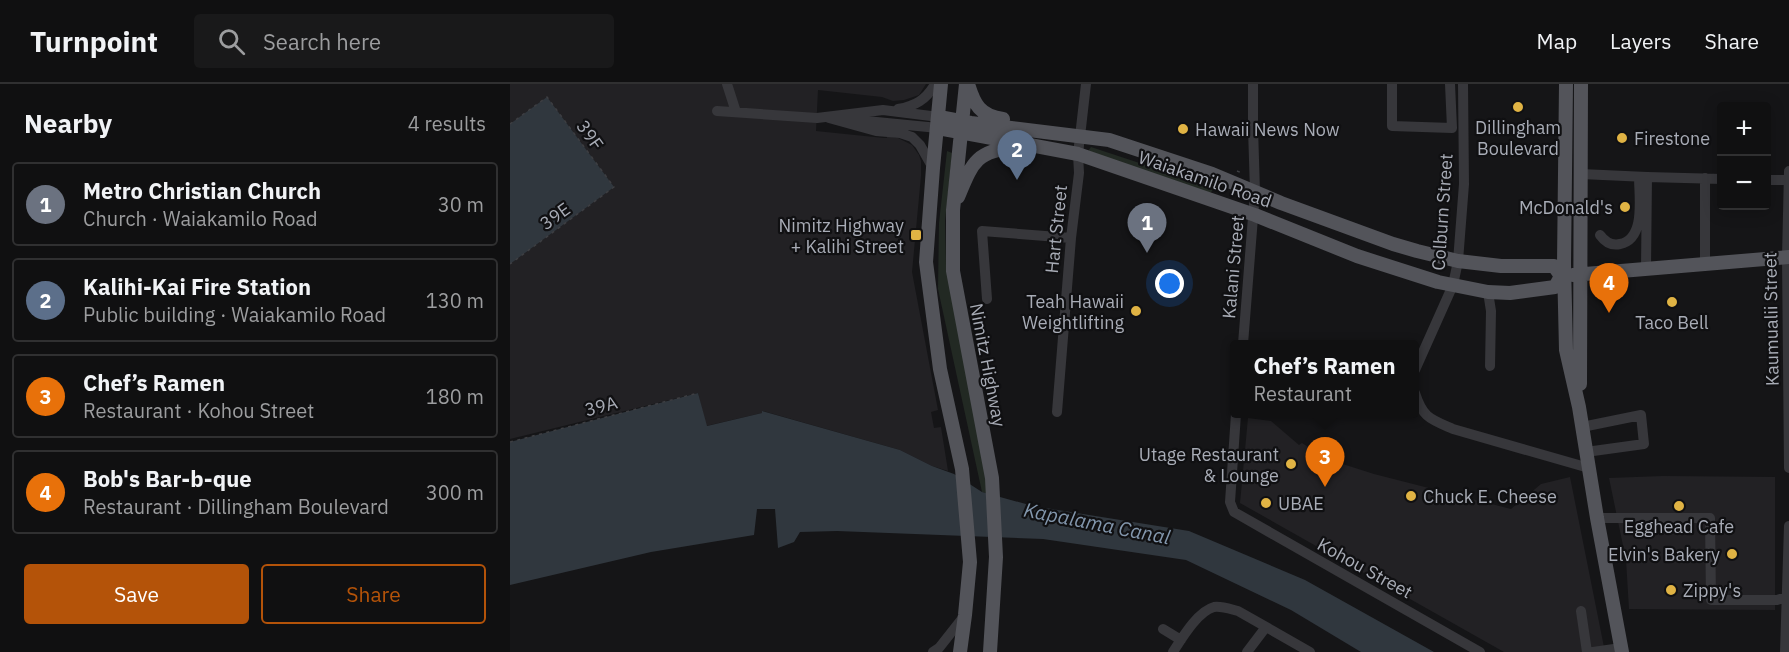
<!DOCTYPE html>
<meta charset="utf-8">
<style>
body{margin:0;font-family:"IBM Plex Sans",sans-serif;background:#19191a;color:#f1f3f6}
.controls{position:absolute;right:18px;top:18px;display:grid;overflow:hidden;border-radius:6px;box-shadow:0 3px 15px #0003}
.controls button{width:54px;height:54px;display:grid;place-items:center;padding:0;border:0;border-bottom:2px solid #303031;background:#101011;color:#f1f3f6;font:30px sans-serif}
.you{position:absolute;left:660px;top:200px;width:21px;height:21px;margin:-15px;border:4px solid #fff;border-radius:50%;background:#1a73e8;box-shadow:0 0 0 9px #1a73e833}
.badge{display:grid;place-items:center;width:39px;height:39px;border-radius:50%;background:#b45309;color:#fff;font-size:20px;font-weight:700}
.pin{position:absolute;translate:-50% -50px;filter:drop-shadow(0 2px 3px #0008)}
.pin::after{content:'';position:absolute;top:32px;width:21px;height:18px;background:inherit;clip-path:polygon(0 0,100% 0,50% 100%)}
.popup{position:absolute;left:720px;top:256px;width:189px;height:78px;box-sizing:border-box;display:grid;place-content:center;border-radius:6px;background:#101011;filter:drop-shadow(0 2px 4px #0005);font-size:20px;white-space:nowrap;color:#9c9d9f}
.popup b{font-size:22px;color:#f1f3f6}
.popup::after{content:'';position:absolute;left:50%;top:100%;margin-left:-12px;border:12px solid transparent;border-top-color:#101011}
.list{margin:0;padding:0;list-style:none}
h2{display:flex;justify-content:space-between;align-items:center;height:78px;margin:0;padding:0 24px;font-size:26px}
h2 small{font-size:20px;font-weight:400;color:#9c9d9f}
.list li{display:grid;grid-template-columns:39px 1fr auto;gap:18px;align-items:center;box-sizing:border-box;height:84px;margin:0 12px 12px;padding:0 12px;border:2px solid #303031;border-radius:6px}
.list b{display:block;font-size:22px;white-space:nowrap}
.list p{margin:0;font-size:20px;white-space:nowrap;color:#9c9d9f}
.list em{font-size:20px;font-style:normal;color:#9c9d9f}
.actions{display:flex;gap:12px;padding:18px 24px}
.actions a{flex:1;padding:14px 0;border:2px solid #b45309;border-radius:6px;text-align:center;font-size:21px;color:#b45309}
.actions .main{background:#b45309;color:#fff}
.icon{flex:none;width:33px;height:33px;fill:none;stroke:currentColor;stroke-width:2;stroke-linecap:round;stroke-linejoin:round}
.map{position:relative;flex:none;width:1279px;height:568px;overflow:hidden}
header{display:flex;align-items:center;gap:36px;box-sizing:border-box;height:84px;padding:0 30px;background:#101011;border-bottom:2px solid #303031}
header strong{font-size:28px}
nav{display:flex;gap:33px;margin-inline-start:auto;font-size:21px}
.search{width:420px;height:54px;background:#19191a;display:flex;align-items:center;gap:15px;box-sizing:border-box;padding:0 21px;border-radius:6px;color:#9c9d9f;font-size:22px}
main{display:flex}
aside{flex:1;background:#101011}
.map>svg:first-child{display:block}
.built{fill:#222124}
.green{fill:#222923}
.water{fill:#30373e}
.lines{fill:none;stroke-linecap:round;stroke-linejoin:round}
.path{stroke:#3d3e42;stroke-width:1.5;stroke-dasharray:3 4.5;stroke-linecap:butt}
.minor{stroke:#37373b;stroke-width:10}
.major{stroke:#53545a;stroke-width:14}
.poi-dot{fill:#e0b344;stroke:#101012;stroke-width:2}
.labels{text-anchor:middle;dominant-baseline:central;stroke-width:4.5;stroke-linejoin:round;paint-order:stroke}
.poi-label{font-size:18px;fill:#a8acb6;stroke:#101012;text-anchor:start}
.street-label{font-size:18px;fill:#a8acb6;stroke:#101012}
.water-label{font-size:20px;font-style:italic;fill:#8397ad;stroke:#101012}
</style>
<header>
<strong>Turnpoint</strong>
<div class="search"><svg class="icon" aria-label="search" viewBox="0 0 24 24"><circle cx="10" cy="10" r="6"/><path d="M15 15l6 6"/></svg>Search here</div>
<nav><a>Map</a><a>Layers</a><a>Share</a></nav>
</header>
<main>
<aside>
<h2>Nearby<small>4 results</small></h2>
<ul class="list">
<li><span class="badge" style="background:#6b7280">1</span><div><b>Metro Christian Church</b><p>Church · Waiakamilo Road</p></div><em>30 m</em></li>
<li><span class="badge" style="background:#5c6f8a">2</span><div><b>Kalihi-Kai Fire Station</b><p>Public building · Waiakamilo Road</p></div><em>130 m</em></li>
<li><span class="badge" style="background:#e8710a">3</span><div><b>Chef’s Ramen</b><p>Restaurant · Kohou Street</p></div><em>180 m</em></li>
<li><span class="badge" style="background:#e8710a">4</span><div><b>Bob's Bar-b-que</b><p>Restaurant · Dillingham Boulevard</p></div><em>300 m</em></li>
</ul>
<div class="actions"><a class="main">Save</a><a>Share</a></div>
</aside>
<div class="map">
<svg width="1279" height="568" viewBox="0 0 1279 568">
<rect width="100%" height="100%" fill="#151517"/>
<path class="built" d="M0 0H416L409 11 394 16 383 17 372 13 308 6 306 47 374 54H377V52L388 54 402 61 409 71 411 77V92L402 188 428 326 421 328 424 344 431 343 438 387 422 382 390 366 253 327 252 329 196 342 188 309 0 355Z
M738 334 761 337 789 361 792 359 817 375 864 390 1001 425 1031 400 1060 393 1095 568H994L730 419Z
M1153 392 1265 393V526L1119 525 1116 476 1099 394Z"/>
<path class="green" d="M581 63 702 103 704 105 700 109 578 67Z
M437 67 442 69 435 137 436 181 484 412 472 408 428 205 429 139Z"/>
<path class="water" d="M37 13 104 103 0 180V40Z
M188 309 197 342 252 329V327L390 366 422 382 444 390 472 408 523 422 679 447 795 496 924 568H851L781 526 676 476 533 455 327 447 290 448 284 458 268 464 265 425H247L244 451 141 468 0 501V358Z"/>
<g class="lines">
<path class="path" d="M0 40 37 13 104 103 0 180
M727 87 732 89
M0 358 188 309"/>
<path class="minor" d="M217 0 226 28
M882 0V42L942 44 940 0
M388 25C405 22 416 16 425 0
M207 27 307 34 373 26 429 33
M319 34 366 47 390 49 402 53 410 61 423 84
M346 36 428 44
M1279 87 1277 173 1279 384
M1071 90 1137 93 1212 95
M1195 94V179
M1256 96H1279
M1090 151C1095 158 1101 162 1110 160 1136 155 1129 113 1129 93
M1136 184 1137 93
M978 208 981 227 980 282
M477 215 472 147 561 154
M733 260 745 108 743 44V0
M905 286 943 201 948 177 954 100 953 0
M905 309C913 334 920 335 943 345L1079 384
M547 328 561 154 569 89 568 70 576 0
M726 330 720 418 724 428 970 568
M1072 343 1131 331 1134 360 1076 368
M1087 434H1200L1201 516H1267L1276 513
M1071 527 1077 568
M653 545 671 556
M423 568 429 564 455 531
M663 568C672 554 688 527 704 523 712 522 720 525 728 527L800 568
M737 568 756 543
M1083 568 1111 564
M1275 568 1279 442"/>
<path class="major" d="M431 0 423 84 416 178 430 285 452 385 460 478 455 531 450 568
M456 0 443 126V187L482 394 486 473 480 568
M458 0C464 20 470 32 493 35
M1056 0 1054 180 1056 266 1069 323 1087 434 1112 568
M429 33 461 39 599 56 702 90 771 119 883 160 907 167 948 177 991 182H1044L1051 192
M428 44 568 70 745 131 847 172 928 198 978 208 1000 209 1045 203 1051 192
M448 113C462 80 465 67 505 63
M1063 191 1279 173
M1070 300 1071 0"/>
</g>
<g class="poi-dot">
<circle cx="1008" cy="23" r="6"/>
<circle cx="673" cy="45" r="6"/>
<circle cx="1112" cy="54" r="6"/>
<circle cx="1115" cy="123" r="6"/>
<rect x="400" y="145" width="12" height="12" rx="3"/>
<circle cx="1162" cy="218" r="6"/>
<circle cx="626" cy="227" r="6"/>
<circle cx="781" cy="380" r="6"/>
<circle cx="901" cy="412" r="6"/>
<circle cx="756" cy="419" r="6"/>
<circle cx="1169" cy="422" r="6"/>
<circle cx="1222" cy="470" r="6"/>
<circle cx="1161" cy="506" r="6"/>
</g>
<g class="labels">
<g class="poi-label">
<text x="1008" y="43" text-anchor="middle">Dillingham<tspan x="1008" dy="21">Boulevard</tspan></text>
<text x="685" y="45">Hawaii News Now</text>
<text x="1124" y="54">Firestone</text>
<text x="1103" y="123" text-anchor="end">McDonald's</text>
<text x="394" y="141" text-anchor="end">Nimitz Highway<tspan x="394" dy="21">+ Kalihi Street</tspan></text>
<text x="614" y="217" text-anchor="end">Teah Hawaii<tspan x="614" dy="21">Weightlifting</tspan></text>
<text x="1162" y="238" text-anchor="middle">Taco Bell</text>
<text x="769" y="370" text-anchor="end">Utage Restaurant<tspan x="769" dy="21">&amp; Lounge</tspan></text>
<text x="913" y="412">Chuck E. Cheese</text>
<text x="768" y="419">UBAE</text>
<text x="1169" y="442" text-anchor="middle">Egghead Cafe</text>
<text x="1210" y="470" text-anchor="end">Elvin's Bakery</text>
<text x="1173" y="506">Zippy's</text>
</g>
<g class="street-label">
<text transform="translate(80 51) rotate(54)">39F</text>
<text transform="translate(695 95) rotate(19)">Waiakamilo Road</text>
<text transform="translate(932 128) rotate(-86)">Colburn Street</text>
<text transform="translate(45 132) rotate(-36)">39E</text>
<text transform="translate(546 145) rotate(-84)">Hart Street</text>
<text transform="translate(723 183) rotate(-85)">Kalani Street</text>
<text transform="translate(1261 235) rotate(-91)">Kaumualii Street</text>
<text transform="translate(478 281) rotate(79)">Nimitz Highway</text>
<text transform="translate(91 322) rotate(-15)">39A</text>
<text transform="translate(855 484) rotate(29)">Kohou Street</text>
</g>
<g class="water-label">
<text transform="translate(587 439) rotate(11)">Kapalama Canal</text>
</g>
</g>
</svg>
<div class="controls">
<button>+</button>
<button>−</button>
</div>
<div class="you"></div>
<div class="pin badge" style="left:637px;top:169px;background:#6b7280">1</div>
<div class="pin badge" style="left:507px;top:96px;background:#5c6f8a">2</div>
<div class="pin badge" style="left:815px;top:403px;background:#e8710a">3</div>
<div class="popup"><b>Chef’s Ramen</b>Restaurant</div>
<div class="pin badge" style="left:1099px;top:229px;background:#e8710a">4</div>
</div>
</main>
